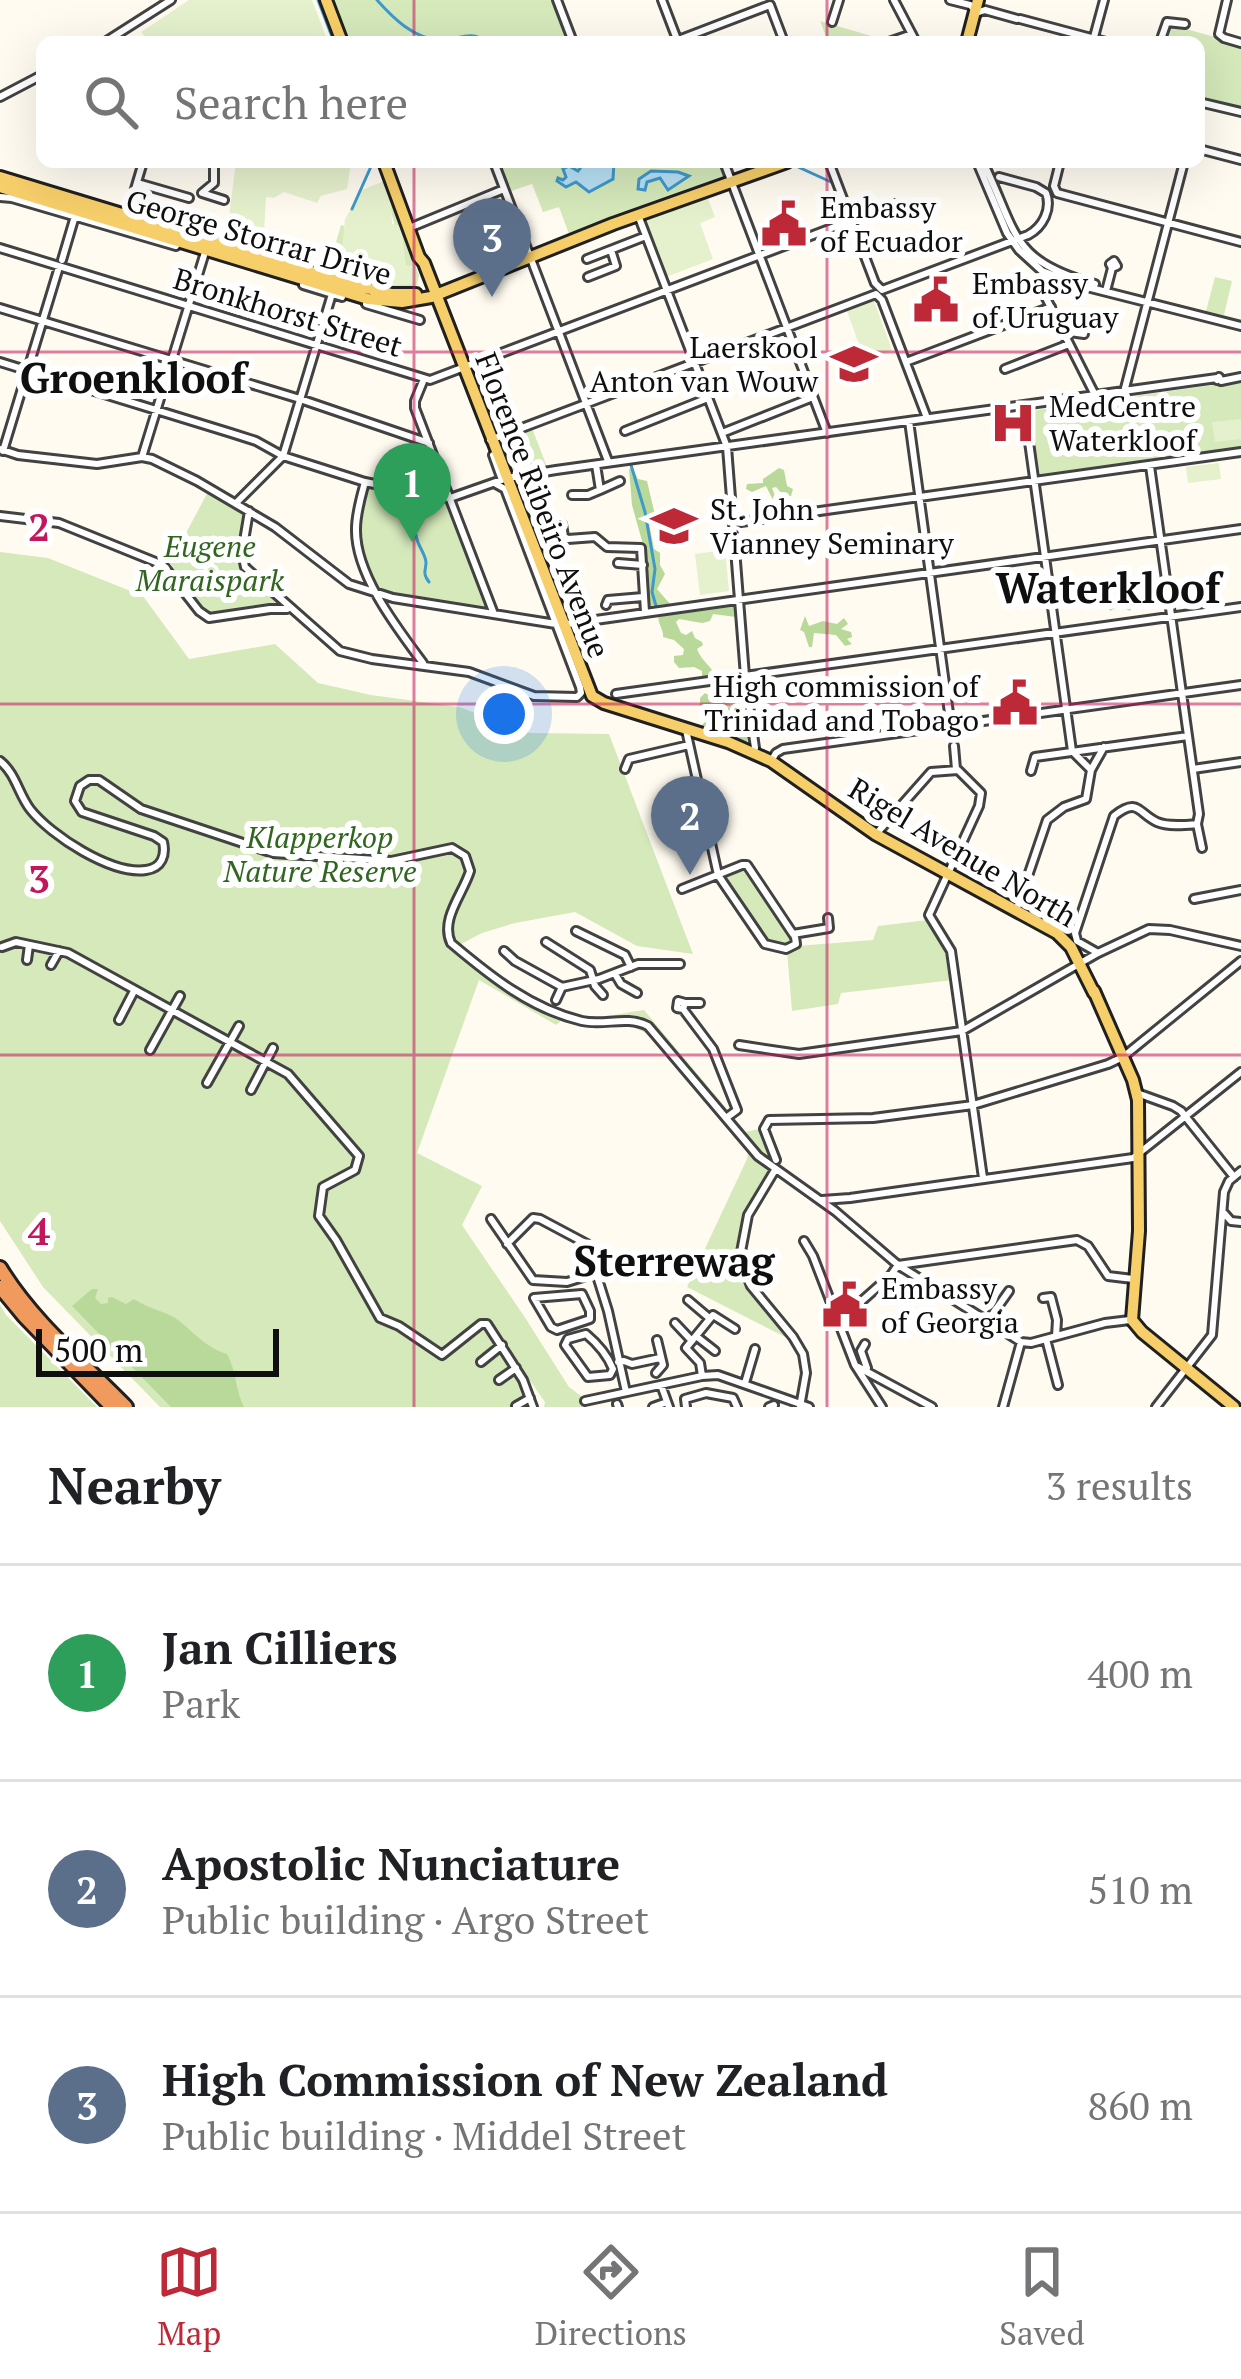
<!DOCTYPE html>
<meta charset="utf-8">
<style>
body{margin:0;font-family:"PT Serif",serif;background:#f6f6f6;color:#202124}
.scale{position:absolute;left:36px;bottom:30px;width:243px;box-sizing:border-box;padding-left:12px;border:6px solid #0f0f0f;border-top:0;font-size:33px;line-height:42px;white-space:nowrap;color:#0f0f0f;-webkit-text-stroke:9px #fff;paint-order:stroke}
.you{position:absolute;left:504px;top:714px;width:42px;height:42px;margin:-30px;border:9px solid #fff;border-radius:50%;background:#1a73e8;box-shadow:0 0 0 18px #1a73e833}
.badge{display:grid;place-items:center;width:78px;height:78px;border-radius:50%;background:#bd2936;color:#fff;font-size:39px;font-weight:700}
.pin{position:absolute;translate:-50% -99px;filter:drop-shadow(0 3px 6px #0008)}
.pin::after{content:'';position:absolute;top:63px;width:42px;height:36px;background:inherit;clip-path:polygon(0 0,100% 0,50% 100%)}
.list{margin:0;padding:0;list-style:none}
h2{display:flex;justify-content:space-between;align-items:center;height:156px;margin:0;padding:0 48px;font-size:51px}
h2 small{font-size:39px;font-weight:400;color:#757577}
.list li{display:grid;grid-template-columns:78px 1fr auto;gap:36px;align-items:center;box-sizing:border-box;height:216px;padding:0 48px;border-top:3px solid #e0e0e0}
.list b{display:block;font-size:45px;white-space:nowrap}
.list p{margin:0;font-size:39px;white-space:nowrap;color:#757577}
.list em{font-size:39px;font-style:normal;color:#757577}
.icon{flex:none;width:66px;height:66px;fill:none;stroke:currentColor;stroke-width:2;stroke-linecap:round;stroke-linejoin:round}
.map{position:relative;flex:none;width:1241px;height:1407px;overflow:hidden}
.search{position:absolute;background:#fff;box-shadow:0 12px 48px #0002;left:36px;right:36px;top:36px;height:132px;display:flex;align-items:center;gap:30px;box-sizing:border-box;padding:0 42px;border-radius:18px;color:#757577;font-size:45px}
.sheet{height:804px;background:#fff}
nav{display:flex;justify-content:space-around;align-items:center;box-sizing:border-box;height:168px;border-top:3px solid #e0e0e0;background:#fff;font-size:33px;color:#757577}
nav a{display:grid;justify-items:center;gap:6px}
nav .on{color:#bd2936}
.map>svg:first-child{display:block}
.green{fill:#d5e9bb}
.forest{fill:#b9d99a}
.pitch{fill:#e5f0cd}
.water{fill:#b7e0f5;stroke:#3f99cb;stroke-width:3}
.lines{fill:none;stroke-linecap:round;stroke-linejoin:round}
.stream{stroke:#3f99cb;stroke-width:3}
.minor-casing{stroke:#424242;stroke-width:12}
.major-casing{stroke:#202020;stroke-width:16}
.highway-casing{stroke:#202020;stroke-width:18}
.minor{stroke:#fff;stroke-width:6}
.major{stroke:#f6ce6a;stroke-width:10}
.highway{stroke:#f19a5d;stroke-width:12}
.grid{fill:none;stroke:#c2185b;stroke-width:3;stroke-opacity:0.55}
.labels{text-anchor:middle;dominant-baseline:central;stroke-width:12;stroke-linejoin:round;paint-order:stroke}
.poi-label{font-size:30px;fill:#0f0f0f;stroke:#fff;text-anchor:start}
.street-label{font-size:30px;fill:#0f0f0f;stroke:#fff}
.park-label{font-size:30px;font-style:italic;fill:#316620;stroke:#fff}
.district-label{font-size:42px;font-weight:bold;fill:#0f0f0f;stroke:#fff}
.grid-label{font-size:39px;text-anchor:middle;font-weight:bold;fill:#c2185b;stroke:#fff;stroke-width:12;stroke-linejoin:round;paint-order:stroke}
</style>
<div class="map">
<svg width="1241" height="1407" viewBox="0 0 1241 1407">
<rect width="100%" height="100%" fill="#fffbf1"/>
<path class="green" d="M333 0H553L569 42H350Z
M820 21 885 40 828 42Z
M1171 25 1241 44V108L1199 99V42H1165Z
M500 162H720L727 178 569 234 559 207 543 212 532 184 511 191Z
M390 201 419 275 417 285C386 297 350 278 319 268L326 267 330 263 341 225 344 226 347 261 406 266C402 243 392 225 390 201Z
M1215 277 1232 281 1224 315 1206 311Z
M1241 381V447L1040 474 1030 411Z
M532 428 547 467 512 472 506 457 522 451 516 434Z
M367 485 448 502 488 611 379 591C359 550 356 530 367 485Z
M210 488 248 511 240 558 263 586 286 607 209 618 170 563Z
M0 552 48 558 143 596 189 659 275 644 318 683 371 695 459 707 530 733 609 734 693 954 637 946 575 912 515 923 482 933 461 944C494 971 552 1017 596 1017 612 1016 628 1012 644 1010L746 1132 759 1129 777 1178 770 1172C719 1256 728 1263 788 1335L785 1337 687 1287 747 1159 748 1151 650 1035 629 1025 591 1028 562 1020 556 1025 479 980 417 1153 482 1186 462 1225 526 1319 569 1387 581 1396 582 1407H544L545 1402 519 1365 535 1407H160L43 1287 0 1221Z
M744 867 747 868 793 939V943L786 948 766 942 721 876Z
M928 920 948 947 953 980 841 993 838 1004 792 1011 787 951 797 946 873 940 878 926Z
M0 1305 6 1315 97 1407H0Z"/>
<path class="forest" d="M779 468 784 470 787 486 793 489 791 496H784L776 487 772 488 775 496 773 500 766 486 752 492 746 489 747 484 763 483V479Z
M629 469H633L638 479 647 481 655 515 649 523 654 549 660 553V565L665 574 657 589 670 604 647 606 644 548 632 505Z
M1125 579 1133 584H1146L1147 590 1138 595V602L1132 605 1130 611 1126 609V600L1123 598 1121 605 1110 611 1104 594 1096 589 1105 588 1109 585H1122Z
M731 603 737 608 736 617 713 614 710 621 702 623 679 619 676 622 681 633 686 635 692 631 695 638 702 642 703 645 697 649C701 661 714 668 716 678L702 679V671L694 667 679 668 674 662V656L683 655 684 649 674 640 663 637C664 628 656 623 659 613Z
M805 616 809 626 823 621 837 624 844 618 848 624 841 629 851 632 852 637 847 639 852 644 845 646 836 635 814 633 812 647H809L804 632 800 630Z
M705 693 710 696 725 695 730 705C738 706 748 719 750 728L747 742 699 728 705 722 729 731 734 726V720L729 717 724 719 722 710 715 711 711 703 705 708 700 706V698Z
M92 1289H98L95 1298 101 1304 108 1303V1298L112 1297 126 1304 134 1299C149 1309 168 1312 178 1320 195 1333 206 1348 227 1354 237 1372 235 1390 244 1407H171L72 1306Z"/>
<path class="pitch" d="M189 0H312L328 42H149L141 32Z
M236 162H351L347 189 321 196 317 203 284 192 274 198 266 197 263 251 226 240Z
M384 181 391 200 392 224 401 226 406 265 413 266 415 284C390 286 359 286 340 269L345 219 362 190Z
M707 196 715 217 700 223 713 259 666 277 644 220Z
M874 301 892 350 865 361 847 311Z
M1241 419V439L1215 442 1212 422Z
M1219 463 1221 479 1188 483 1186 467Z
M725 550 729 591 700 595 695 554Z"/>
<path class="water" d="M585 162H614L613 179 589 192 576 182 566 187 557 181 558 178 563 180 566 177 563 169 569 166 578 171Z
M651 171 678 172 689 176 668 190 660 178 647 182 645 190 638 189 639 179Z"/>
<g class="lines">
<path class="stream" d="M318 0 334 42
M377 0C393 18 415 40 441 40 459 40 470 29 487 42
M796 166 831 182
M352 209 373 162
M631 465 645 512 655 569 652 592 656 606
M416 535C417 545 425 553 426 562 426 571 422 573 429 582"/>
<g class="minor-casing">
<path id="minor" d="M557 0 573 42
M662 0 678 42
M894 0 916 42
M950 0 970 5 974 9
M1227 0 1219 34 1224 38 1241 43
M770 5 784 42
M979 12 985 10 1017 19
M1020 19 1106 42
M832 22 839 0
M1094 37 1104 0
M105 42 171 0
M673 42 770 5
M889 42 912 34
M1160 42 1167 22 1185 24
M0 97 42 75
M1199 102 1241 112
M1199 149 1241 160
M214 162V183L202 193 224 200
M494 162 608 461
M724 162 827 433
M829 162 875 283 882 290 1028 235C1043 227 1052 209 1046 193L1036 187 999 177
M977 162 1007 233 1019 250 1042 271 1079 285 1241 326
M983 162C1017 231 1009 261 1095 284
M1060 162 1054 186 1057 193 1241 242
M137 183 189 198
M0 197 12 198 176 246
M638 215 727 447 745 676 755 748
M127 216 143 162
M414 226 504 189
M0 248 430 380 895 204
M587 259 646 236
M62 260 75 216
M1042 271V290L1095 395
M588 277 616 266 611 250
M303 285 342 297
M1106 291 1112 268 1117 266 1114 261 1110 264 1112 268
M366 304 420 320
M0 308 300 399 429 443
M1065 335 1070 332 1084 334
M0 362 231 433 256 441 283 456 365 482 438 497 450 498 507 478 556 470 1217 378
M906 362 1051 307
M1005 369 1069 344
M424 379 415 401V408L494 614
M1217 380 1219 377 1221 381 1241 377
M1124 392 1184 162
M909 421 952 735
M625 431 708 398
M722 433 813 397
M490 440 876 294 882 300 927 418
M0 449 18 455 97 464 142 457 152 459 197 481 275 527 349 584 393 598 556 624
M3 451 59 267
M493 455 502 480
M142 457 206 249
M596 465 600 490 620 481
M1150 466 1199 814 1197 824 1202 848
M365 482C361 497 356 513 356 529 355 574 397 628 423 663
M572 495H588L600 490
M236 503 283 456 332 294
M249 511 242 553 245 567 340 651 372 659 469 672 534 696 577 697 581 693 580 687 505 489 496 484
M0 516 59 523 163 565 199 611 209 618 270 609H287
M734 523 1241 452
M541 527 562 524 564 537 568 539 595 537 607 547 641 548 645 612
M618 563 643 565
M606 605 608 600 643 597
M567 624 1241 529
M616 694 1241 607
M954 746 956 769
M0 761C16 774 18 793 30 809 51 836 112 875 146 870 162 868 166 855 163 842L154 836 82 812 75 801 80 786 89 780H99L141 809 273 853 391 861 452 848 465 856 470 871C463 894 440 919 451 943 490 976 531 1009 582 1021 605 1026 626 1015 648 1026L758 1156 835 1211 898 1265 1021 1342 1031 1343 1105 1323 1130 1320
M771 761 776 753 783 749 1241 685
M625 769 629 759 689 745
M1193 769 1241 762
M1091 770 1104 747
M1031 771 1035 757 1188 736
M877 833 931 772 958 770 981 793 979 806 929 915 951 951 983 1178
M682 889 742 865H747L795 937 796 944 786 949 765 944 718 875 686 730
M1194 899 1241 890
M1016 911 1047 820 1064 807 1086 799 1091 770 1072 751 1024 406
M576 931 625 955 631 967
M793 934 829 928 828 918
M546 942 590 970 595 986 603 995
M2 947 16 942 68 953 288 1074 359 1156 355 1170 323 1187 319 1216 336 1240 380 1318 399 1326 442 1355 481 1324H487L523 1380 533 1407
M504 951 515 961 562 987
M1098 953 1077 941 1075 933 1114 816C1138 797 1138 813 1157 822 1168 827 1186 825 1197 824
M27 960 29 945
M51 965 59 951
M615 974 621 984 637 993
M562 987 599 979 638 964H680
M556 1000 562 987
M678 1001 685 1003 683 1009 677 1008Z
M685 1003H700
M683 1009 713 1049 737 1110 726 1118
M119 1020 134 991
M739 1045 799 1054 962 1031 1098 953 1149 929 1170 930 1241 946
M150 1050 180 996
M207 1083 239 1026
M251 1090 273 1048
M1137 1093 1173 1106 1181 1111 1234 1177
M776 1160 764 1129 769 1120 873 1118 973 1105 1108 1064 1123 1057 1241 961
M775 1170 748 1215 740 1257 751 1286 793 1337 803 1354 806 1373 800 1407
M822 1200 850 1198 1133 1158 1241 1072
M1223 1212 1231 1221 1241 1222
M491 1219 533 1280 567 1282 596 1273
M804 1241 813 1256 855 1365 882 1407
M507 1244 533 1218 540 1219 587 1244 608 1311 626 1392
M582 1294 590 1311V1319L557 1330 551 1327 534 1298Z
M1043 1298 1051 1297 1057 1320 1056 1336
M688 1300 708 1317
M987 1322 1009 1291
M675 1323 692 1341
M837 1323 891 1275 898 1265 1077 1240 1088 1246 1108 1276 1133 1279
M586 1334C598 1344 607 1354 613 1369L610 1375 588 1377 565 1345 568 1339Z
M696 1336 715 1351
M1046 1339 1058 1385
M865 1344 861 1351 867 1368
M481 1362 502 1345
M618 1362 624 1361 632 1364 660 1358
M858 1367 932 1407
M656 1373 663 1365 657 1340
M702 1376 700 1363 686 1348 713 1315 735 1329
M499 1380 516 1368
M745 1383 755 1349
M661 1385 669 1407
M585 1401 702 1376 718 1375 809 1407
M617 1404 618 1407
M516 1406 530 1398
M653 1407 667 1402
M686 1407 685 1399 706 1393 733 1398 737 1407
M769 1407 774 1405
M1003 1407 1021 1342
M1156 1407 1212 1335 1224 1192 1229 1181 1241 1171"/>
</g>
<g class="major-casing">
<path id="major" d="M326 0 342 42
M967 42 978 0
M384 162 419 257 424 263 592 696 604 703 728 742 771 761 875 834 1057 933 1071 947 1094 993
M0 177 366 288 392 294H416
M0 187 368 299 402 302 431 297 613 224 787 162
M1094 991 1133 1080 1138 1100 1139 1231 1132 1320 1142 1332 1234 1407"/>
</g>
<g class="highway-casing">
<path id="highway" d="M0 1268C32 1321 83 1363 126 1407
M0 1287 24 1316 112 1407"/>
</g>
<use href="#minor" class="minor"/>
<use href="#major" class="major"/>
<use href="#highway" class="highway"/>
</g>
<path class="grid" d="M414 0V42M827 0V42M414 162V1407M827 162V1407M0 352H1241M0 704H1241M0 1055H1241"/>
<defs>
<g id="civic-bare" transform="scale(3.6)"><path d="M-.6-6.5H3V-4.5H.6V-3L4-1V1h2V6H-6V1h2V-1L-.6-3ZM-1.2 2.5V6h2.4V2.5Z" fill="#bd2936" stroke="#fff" stroke-width="2.5" paint-order="stroke"/></g>
<g id="school-bare" transform="scale(3.6)"><path d="M0-5L7-2L0 1L-7-2ZM-4 1L0 2.5L4 1V4Q0 6-4 4Z" fill="#bd2936" stroke="#fff" stroke-width="2.5" paint-order="stroke"/></g>
<g id="hospital-bare" transform="scale(3.6)"><path d="M-5-5h3v3.5h4V-5h3V5h-3V1.5h-4V5h-3Z" fill="#bd2936" stroke="#fff" stroke-width="2.5" paint-order="stroke"/></g>
<g id="university-bare" transform="scale(3.6)"><path d="M0-5L7-2L0 1L-7-2ZM-4 1L0 2.5L4 1V4Q0 6-4 4Z" fill="#bd2936" stroke="#fff" stroke-width="2.5" paint-order="stroke"/></g>
</defs>
<g fill-rule="evenodd">
<use href="#civic-bare" x="784" y="224"/>
<use href="#civic-bare" x="936" y="300"/>
<use href="#school-bare" x="854" y="364"/>
<use href="#hospital-bare" x="1013" y="423"/>
<use href="#university-bare" x="674" y="526"/>
<use href="#civic-bare" x="1015" y="703"/>
<use href="#civic-bare" x="845" y="1305"/>
</g>
<g class="labels">
<g class="poi-label">
<text x="820" y="207">Embassy<tspan x="820" dy="34">of Ecuador</tspan></text>
<text x="972" y="283">Embassy<tspan x="972" dy="34">of Uruguay</tspan></text>
<text x="818" y="347" text-anchor="end">Laerskool<tspan x="818" dy="34">Anton van Wouw</tspan></text>
<text x="1049" y="406">MedCentre<tspan x="1049" dy="34">Waterkloof</tspan></text>
<text x="710" y="509">St. John<tspan x="710" dy="34">Vianney Seminary</tspan></text>
<text x="979" y="686" text-anchor="end">High commission of<tspan x="979" dy="34">Trinidad and Tobago</tspan></text>
<text x="881" y="1288">Embassy<tspan x="881" dy="34">of Georgia</tspan></text>
</g>
<g class="street-label">
<text transform="translate(259 237) rotate(16)">George Storrar Drive</text>
<text transform="translate(288 312) rotate(17)">Bronkhorst Street</text>
<text transform="translate(543 505) rotate(69)">Florence Ribeiro Avenue</text>
<text transform="translate(963 852) rotate(31)">Rigel Avenue North</text>
</g>
<g class="park-label">
<text x="210" y="546">Eugene<tspan x="210" dy="34">Maraispark</tspan></text>
<text x="320" y="837">Klapperkop<tspan x="320" dy="34">Nature Reserve</tspan></text>
</g>
<g class="district-label">
<text x="133" y="377">Groenkloof</text>
<text x="1108" y="587">Waterkloof</text>
<text x="674" y="1260">Sterrewag</text>
</g>
</g>
<g class="grid-label">
<text x="39" y="541">2</text>
<text x="39" y="893">3</text>
<text x="39" y="1245">4</text>
</g>
</svg>
<div class="scale">500 m</div>
<div class="you"></div>
<div class="pin badge" style="left:412px;top:542px;background:#2e9e5b">1</div>
<div class="pin badge" style="left:690px;top:875px;background:#5c6f8a">2</div>
<div class="pin badge" style="left:492px;top:297px;background:#5c6f8a">3</div>
<div class="search"><svg class="icon" aria-label="search" viewBox="0 0 24 24"><circle cx="10" cy="10" r="6"/><path d="M15 15l6 6"/></svg>Search here</div>
</div>
<section class="sheet">
<h2>Nearby<small>3 results</small></h2>
<ul class="list">
<li><span class="badge" style="background:#2e9e5b">1</span><div><b>Jan Cilliers</b><p>Park</p></div><em>400 m</em></li>
<li><span class="badge" style="background:#5c6f8a">2</span><div><b>Apostolic Nunciature</b><p>Public building · Argo Street</p></div><em>510 m</em></li>
<li><span class="badge" style="background:#5c6f8a">3</span><div><b>High Commission of New Zealand</b><p>Public building · Middel Street</p></div><em>860 m</em></li>
</ul>
</section>
<nav>
<a class="on"><svg class="icon" aria-label="map" viewBox="0 0 24 24"><path d="M3 6l6-2 6 2 6-2v14l-6 2-6-2-6 2zM9 4v14M15 6v14"/></svg>Map</a>
<a><svg class="icon" aria-label="directions" viewBox="0 0 24 24"><path d="M12 3l9 9-9 9-9-9zM9 14v-3h6M13 9l2 2-2 2"/></svg>Directions</a>
<a><svg class="icon" aria-label="saved" viewBox="0 0 24 24"><path d="M7 4h10v16l-5-4-5 4z"/></svg>Saved</a>
</nav>
